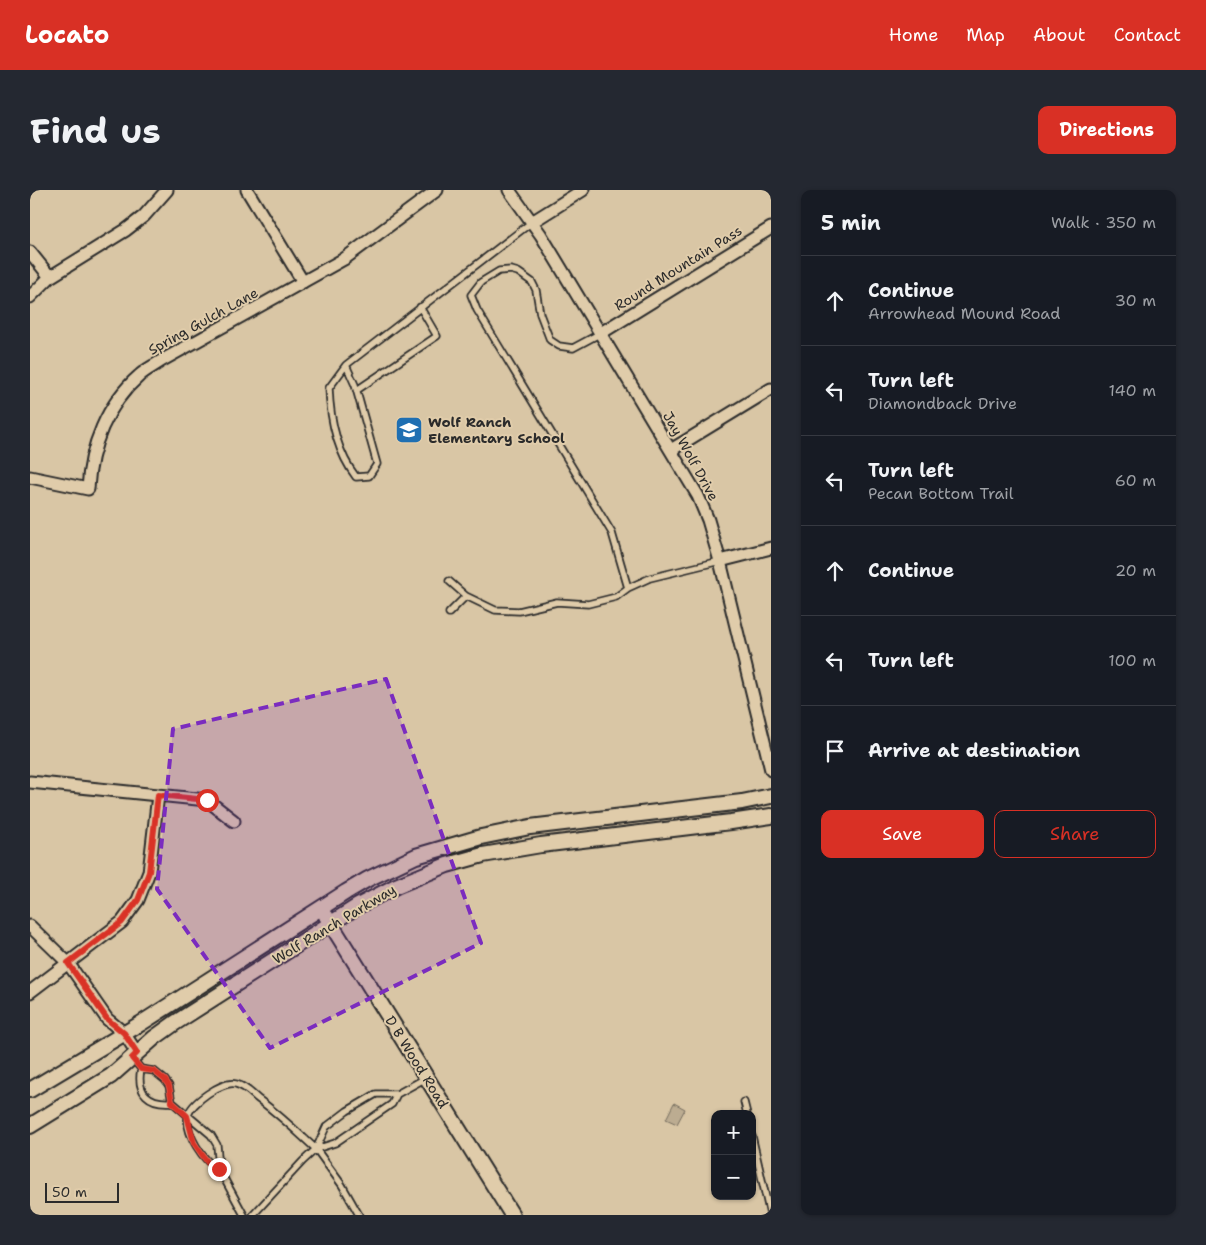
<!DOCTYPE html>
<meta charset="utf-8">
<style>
body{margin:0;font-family:"Shantell Sans",sans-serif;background:#242831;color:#f1f3f6}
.controls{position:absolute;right:15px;bottom:15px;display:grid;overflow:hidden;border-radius:10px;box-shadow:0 1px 4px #0004}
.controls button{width:45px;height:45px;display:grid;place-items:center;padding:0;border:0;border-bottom:1px solid #363941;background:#171b24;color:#f1f3f6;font:25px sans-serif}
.scale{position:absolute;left:15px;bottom:12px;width:74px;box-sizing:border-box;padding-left:5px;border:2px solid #2b2b2b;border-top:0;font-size:14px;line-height:18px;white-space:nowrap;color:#2b2b2b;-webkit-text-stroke:4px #e0ccaa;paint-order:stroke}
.stop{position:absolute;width:15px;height:15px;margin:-11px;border:4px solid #d93025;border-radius:50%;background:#fff}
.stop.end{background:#d93025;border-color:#fff;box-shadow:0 1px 5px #0008}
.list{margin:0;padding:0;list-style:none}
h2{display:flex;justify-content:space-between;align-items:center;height:65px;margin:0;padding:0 20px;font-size:21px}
h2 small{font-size:16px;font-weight:400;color:#9ea1a6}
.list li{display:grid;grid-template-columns:32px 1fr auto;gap:15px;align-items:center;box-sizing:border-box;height:90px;padding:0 20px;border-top:1px solid #363941}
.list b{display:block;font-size:19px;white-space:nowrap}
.list p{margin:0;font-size:16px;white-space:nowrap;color:#9ea1a6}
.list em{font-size:16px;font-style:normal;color:#9ea1a6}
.actions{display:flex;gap:10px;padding:15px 20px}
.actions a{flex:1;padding:11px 0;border:1px solid #d93025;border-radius:10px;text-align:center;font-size:18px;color:#d93025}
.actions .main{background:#d93025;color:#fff}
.icon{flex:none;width:28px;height:28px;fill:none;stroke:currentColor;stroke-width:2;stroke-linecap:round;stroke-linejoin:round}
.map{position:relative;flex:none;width:741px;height:1025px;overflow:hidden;border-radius:10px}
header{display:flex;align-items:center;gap:30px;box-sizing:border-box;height:70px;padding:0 25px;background:#d93025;color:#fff}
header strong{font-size:24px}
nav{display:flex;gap:28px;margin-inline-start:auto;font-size:18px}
.intro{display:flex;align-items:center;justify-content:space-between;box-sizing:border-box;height:120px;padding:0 30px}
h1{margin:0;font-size:35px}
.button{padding:12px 22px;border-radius:10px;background:#d93025;color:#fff;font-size:18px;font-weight:700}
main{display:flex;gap:30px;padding:0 30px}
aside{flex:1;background:#171b24;border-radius:10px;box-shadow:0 1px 4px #0004}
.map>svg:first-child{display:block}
.green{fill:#bcac91;stroke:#746c5e}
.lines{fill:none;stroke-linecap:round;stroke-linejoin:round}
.service-casing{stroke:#2b2b2b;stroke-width:9}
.minor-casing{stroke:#2b2b2b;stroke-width:15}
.tertiary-casing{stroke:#2b2b2b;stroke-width:18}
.service{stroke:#e0ccaa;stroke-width:5.5}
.minor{stroke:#e0ccaa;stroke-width:11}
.tertiary{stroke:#e0ccaa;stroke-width:14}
.route{stroke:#d93025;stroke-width:6}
.marked{fill:#7b2cbf;fill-opacity:0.2;stroke:#7b2cbf;stroke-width:4;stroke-dasharray:10 6;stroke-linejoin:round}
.labels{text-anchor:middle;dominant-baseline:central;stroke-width:4;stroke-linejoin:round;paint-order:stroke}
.street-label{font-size:14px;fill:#2b2b2b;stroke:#e0ccaa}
.poi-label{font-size:14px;font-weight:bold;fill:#2b2b2b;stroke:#e0ccaa;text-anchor:start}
</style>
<header>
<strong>Locato</strong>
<nav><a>Home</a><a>Map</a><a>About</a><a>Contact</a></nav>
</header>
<div class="intro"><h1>Find us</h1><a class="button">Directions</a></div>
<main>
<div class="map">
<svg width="741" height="1025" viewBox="0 0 741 1025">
<rect width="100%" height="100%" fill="#d9c6a5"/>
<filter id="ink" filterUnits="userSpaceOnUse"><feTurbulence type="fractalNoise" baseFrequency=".02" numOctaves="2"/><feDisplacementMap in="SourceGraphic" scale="10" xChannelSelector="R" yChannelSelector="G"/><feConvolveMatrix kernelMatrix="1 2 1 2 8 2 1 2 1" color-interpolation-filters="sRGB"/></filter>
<g filter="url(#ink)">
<path class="green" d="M644 913 655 919 647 934 636 929Z"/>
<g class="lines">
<g class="service-casing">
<path id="service" d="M571 143 543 158 529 156 520 150 510 124 506 100 502 92 488 82 481 80 469 81 451 92 441 105 447 120 582 343 598 398
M316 175 325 195 347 274 339 286 326 287C307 262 300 229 299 198L316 175 502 32
M327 200 407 146 390 117
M419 391 436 406 465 420 489 421 527 412 558 414 586 407 598 398 620 388 690 371
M419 423 436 406
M102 868 111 879 124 881 135 890 139 896 142 912 181 945 187 955 189 979 214 1025
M111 879C106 903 119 914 142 912
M714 912 717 924
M722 946 740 1025
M286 959 305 953 362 914 367 904 396 888
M286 959 296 937 317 921 346 904H367
M189 979C173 972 155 943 158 926 160 913 193 890 206 894 215 896 221 903 228 909 249 924 267 942 286 959
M223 1025 273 971 286 959 312 995 329 1025"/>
</g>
<g class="minor-casing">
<path id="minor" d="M217 0 273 92
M479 0 511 45 668 306 678 330 690 371 741 580
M502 32 553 0
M0 62 20 87
M0 107 20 87 96 40 114 26 137 0
M571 143 741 38
M641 260 741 199
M0 287 58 299C60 257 77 214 109 186 115 180 124 176 131 171L314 69 407 0
M690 371 741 358
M0 592 177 610 204 631
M0 736 38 773 77 829 94 843 107 863
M0 802 92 732 108 710 119 682 128 605"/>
</g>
<g class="tertiary-casing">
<path id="tertiary" d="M296 726 482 1025
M0 900 110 834 316 702 338 689 386 666 451 647 500 637 712 612 741 606
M0 936 81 886 124 848 145 833 328 716 366 696 417 675 453 665 511 655 701 632 741 626"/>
</g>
<use href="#service" class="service"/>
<use href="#minor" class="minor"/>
<use href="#tertiary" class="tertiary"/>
</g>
</g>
<g class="lines" filter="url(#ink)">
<path class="route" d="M177 610 128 605 119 682 108 710 92 732 38 773 77 829 94 843 107 863 102 868 111 879 124 881 135 890 139 896 142 912 157 926 164 953 178 973 189 979"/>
</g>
<path class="marked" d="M356 489 451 753 240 858 127 699 143 539Z"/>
<defs>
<g id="school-square" transform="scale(1.4375)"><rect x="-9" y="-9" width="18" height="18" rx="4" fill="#1f6fb2" stroke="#e0ccaa"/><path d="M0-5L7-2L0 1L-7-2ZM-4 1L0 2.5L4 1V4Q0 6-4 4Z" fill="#fff"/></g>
</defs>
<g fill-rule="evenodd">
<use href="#school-square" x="379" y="240"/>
</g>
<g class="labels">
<g class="street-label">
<text transform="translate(648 78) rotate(-32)">Round Mountain Pass</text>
<text transform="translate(173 131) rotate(-29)">Spring Gulch Lane</text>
<text transform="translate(661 266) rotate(61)">Jay Wolf Drive</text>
<text transform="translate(304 734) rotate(-31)">Wolf Ranch Parkway</text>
<text transform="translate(387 872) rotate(58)">D B Wood Road</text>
</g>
<g class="poi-label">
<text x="398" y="232">Wolf Ranch<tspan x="398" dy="16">Elementary School</tspan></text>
</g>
</g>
</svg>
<div class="controls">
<button>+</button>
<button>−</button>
</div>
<div class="scale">50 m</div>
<div class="stop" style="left:177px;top:610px"></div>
<div class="stop end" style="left:189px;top:979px"></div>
</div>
<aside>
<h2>5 min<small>Walk · 350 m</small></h2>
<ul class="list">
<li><svg class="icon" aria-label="ahead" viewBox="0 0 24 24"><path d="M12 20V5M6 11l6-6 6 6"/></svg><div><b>Continue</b><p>Arrowhead Mound Road</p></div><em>30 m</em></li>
<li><svg class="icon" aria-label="left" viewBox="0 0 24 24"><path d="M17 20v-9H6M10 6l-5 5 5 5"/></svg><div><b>Turn left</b><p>Diamondback Drive</p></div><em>140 m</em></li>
<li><svg class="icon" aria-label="left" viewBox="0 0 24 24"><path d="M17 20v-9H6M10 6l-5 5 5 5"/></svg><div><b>Turn left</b><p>Pecan Bottom Trail</p></div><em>60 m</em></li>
<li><svg class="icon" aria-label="ahead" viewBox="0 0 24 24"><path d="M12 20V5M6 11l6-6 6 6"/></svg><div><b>Continue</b></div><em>20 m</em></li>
<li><svg class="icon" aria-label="left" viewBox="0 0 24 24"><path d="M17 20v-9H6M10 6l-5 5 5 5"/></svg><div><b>Turn left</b></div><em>100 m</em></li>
<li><svg class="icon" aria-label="arrive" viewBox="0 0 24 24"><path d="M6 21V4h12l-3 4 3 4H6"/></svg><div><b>Arrive at destination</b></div></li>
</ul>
<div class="actions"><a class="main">Save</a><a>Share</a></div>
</aside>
</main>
